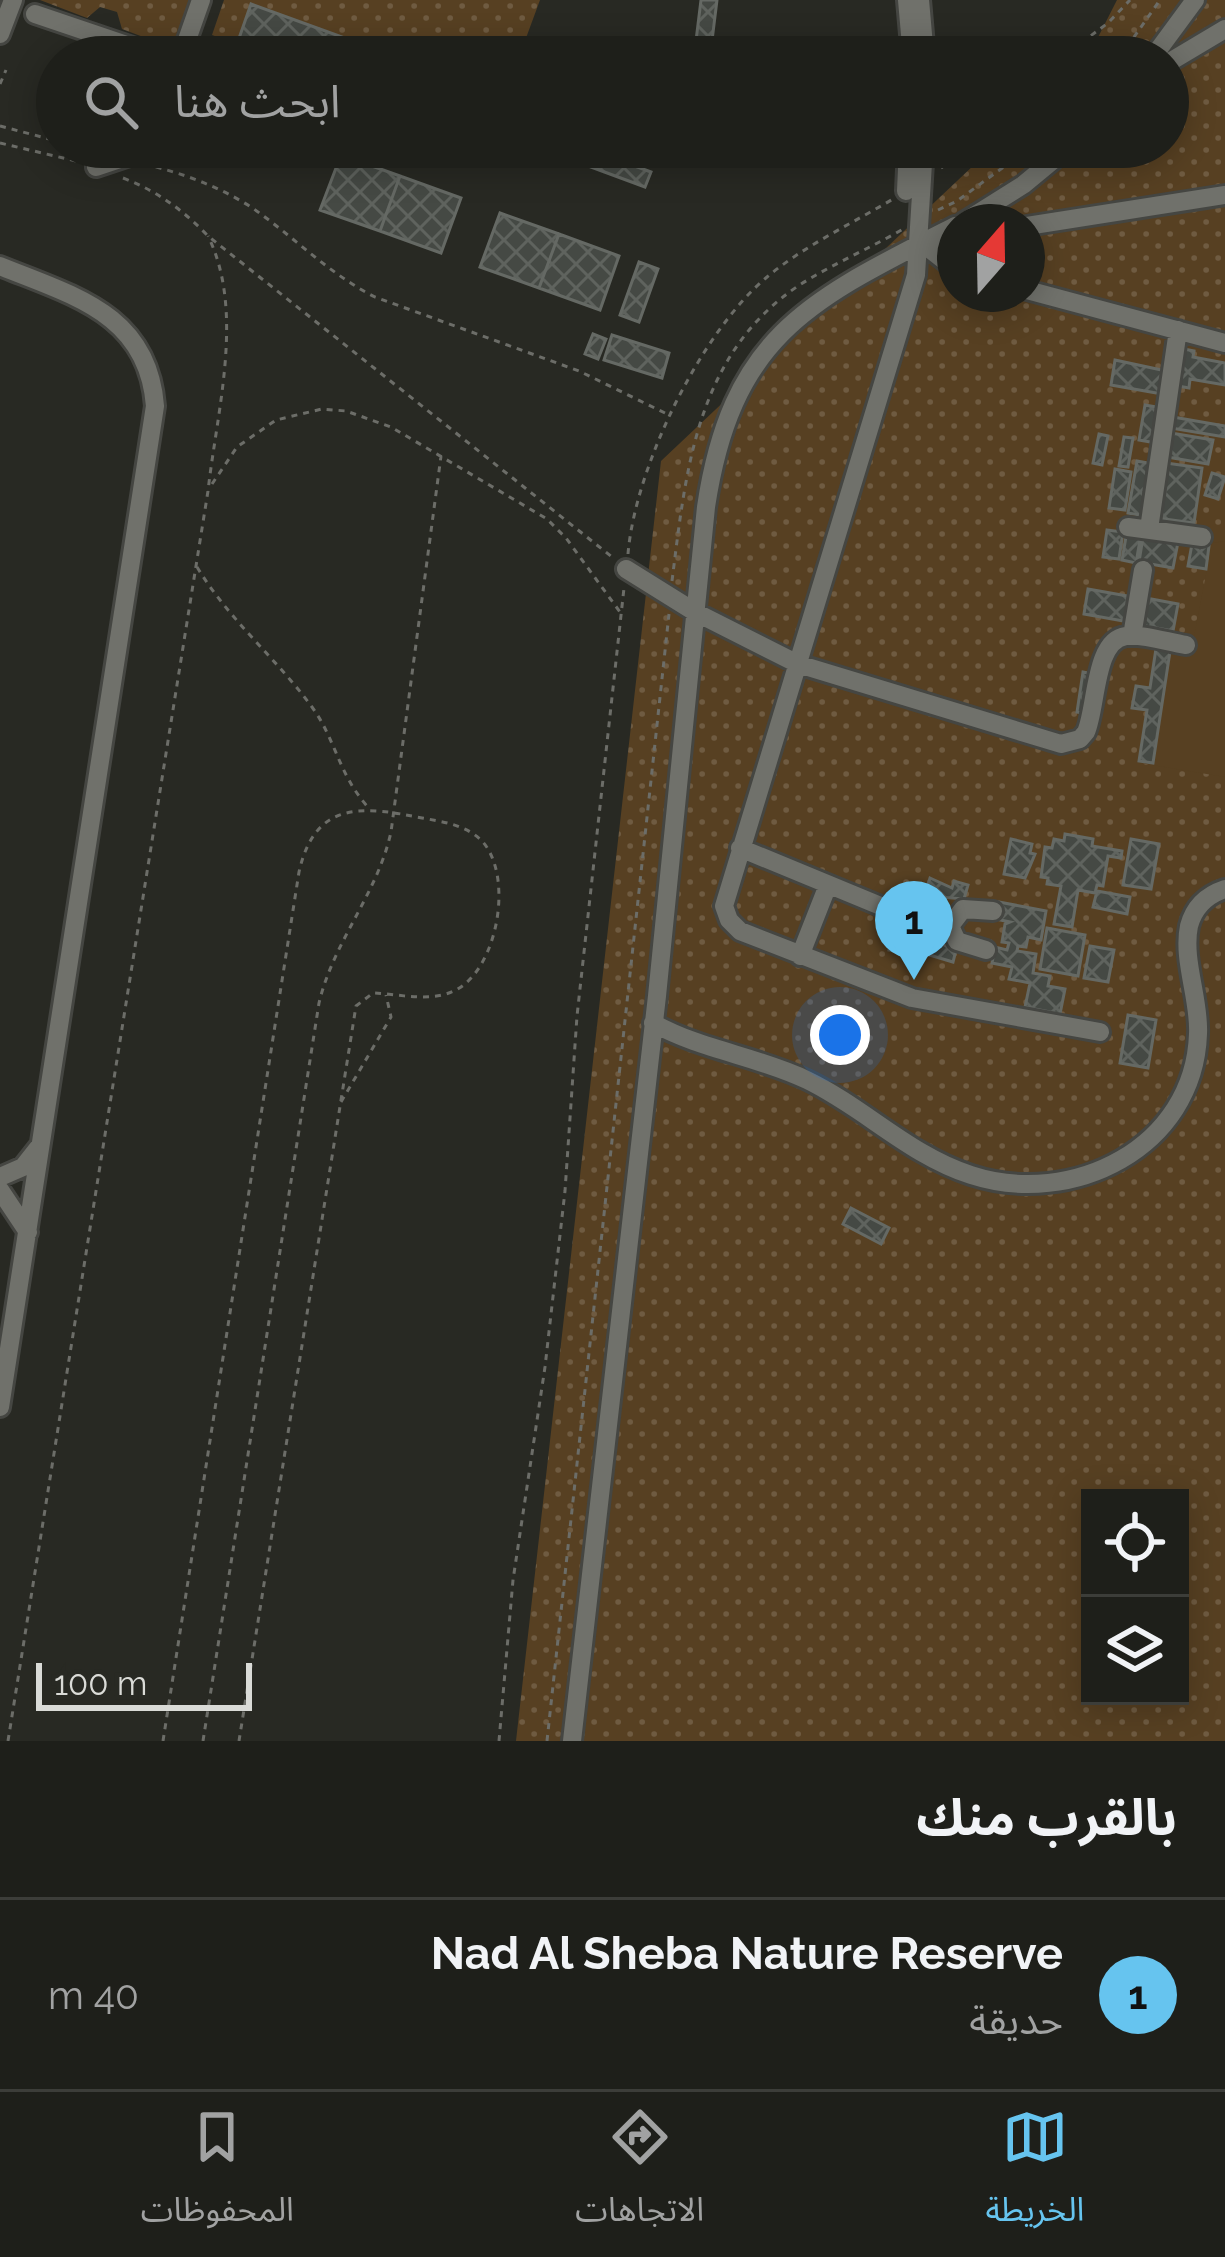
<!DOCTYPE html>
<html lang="ar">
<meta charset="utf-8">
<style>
body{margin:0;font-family:Raleway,"Noto Sans Arabic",sans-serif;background:#262723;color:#f1f3f6;direction:rtl}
.controls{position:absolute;right:36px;bottom:36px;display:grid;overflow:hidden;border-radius:0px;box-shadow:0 6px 30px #0003}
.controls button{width:108px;height:108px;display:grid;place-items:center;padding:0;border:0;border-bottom:3px solid #3c3d39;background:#1e1f1a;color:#f1f3f6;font:60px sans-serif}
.compass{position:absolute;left:937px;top:204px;width:108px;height:108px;border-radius:50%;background:#1e1f1a;box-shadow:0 6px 30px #0003;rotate:20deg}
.scale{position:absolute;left:36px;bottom:30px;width:216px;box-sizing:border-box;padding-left:12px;border:6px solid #dadbd7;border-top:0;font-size:33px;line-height:42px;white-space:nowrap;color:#dadbd7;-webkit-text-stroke:9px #282923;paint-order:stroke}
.you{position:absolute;left:840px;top:1035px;width:42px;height:42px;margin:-30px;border:9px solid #fff;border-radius:50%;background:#1a73e8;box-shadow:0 0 0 18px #1a73e833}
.badge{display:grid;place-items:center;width:78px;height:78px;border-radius:50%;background:#66c4ef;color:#111;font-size:39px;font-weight:700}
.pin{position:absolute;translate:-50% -99px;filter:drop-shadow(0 3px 6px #0008)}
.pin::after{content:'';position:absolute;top:63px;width:42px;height:36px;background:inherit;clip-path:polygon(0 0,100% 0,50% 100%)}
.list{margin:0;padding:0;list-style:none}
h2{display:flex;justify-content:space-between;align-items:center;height:156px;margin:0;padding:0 48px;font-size:51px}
h2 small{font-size:39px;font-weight:400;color:#a1a2a2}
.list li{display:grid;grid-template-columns:78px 1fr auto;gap:36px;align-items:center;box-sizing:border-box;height:192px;padding:0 48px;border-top:3px solid #3c3d39}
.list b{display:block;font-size:45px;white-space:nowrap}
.list p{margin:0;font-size:39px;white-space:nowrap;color:#a1a2a2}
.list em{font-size:39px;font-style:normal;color:#a1a2a2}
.icon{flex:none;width:66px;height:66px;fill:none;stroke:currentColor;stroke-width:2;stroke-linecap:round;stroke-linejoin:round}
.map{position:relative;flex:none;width:1225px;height:1741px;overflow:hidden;direction:ltr}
.search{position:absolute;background:#1e1f1a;box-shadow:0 6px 30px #0003;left:36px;right:36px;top:36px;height:132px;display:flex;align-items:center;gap:30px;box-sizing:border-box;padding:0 42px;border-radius:66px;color:#a1a2a2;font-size:45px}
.sheet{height:348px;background:#1e1f1a}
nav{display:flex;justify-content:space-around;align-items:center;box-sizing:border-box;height:168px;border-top:3px solid #3c3d39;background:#1e1f1a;font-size:33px;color:#a1a2a2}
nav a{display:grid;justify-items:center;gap:6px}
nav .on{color:#66c4ef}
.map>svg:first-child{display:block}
.green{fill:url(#green-dots);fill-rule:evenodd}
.pitch{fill:#574022}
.building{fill:url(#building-cross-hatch);stroke:#656964;stroke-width:3}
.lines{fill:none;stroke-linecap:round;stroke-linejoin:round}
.minor-casing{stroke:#454642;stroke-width:24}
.path{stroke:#6c6d68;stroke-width:3;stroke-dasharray:6 6;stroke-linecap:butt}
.minor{stroke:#70716b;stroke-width:18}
</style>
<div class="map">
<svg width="1225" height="1741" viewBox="0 0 1225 1741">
<defs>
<pattern id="green-dots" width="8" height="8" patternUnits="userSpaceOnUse" patternTransform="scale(3)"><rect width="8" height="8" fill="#574022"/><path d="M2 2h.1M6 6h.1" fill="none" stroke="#6f5b41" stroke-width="1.8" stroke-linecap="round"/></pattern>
<pattern id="building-cross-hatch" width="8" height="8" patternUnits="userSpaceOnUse" patternTransform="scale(3)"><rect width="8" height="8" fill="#454944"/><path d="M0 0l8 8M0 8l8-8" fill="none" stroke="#5f635e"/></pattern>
</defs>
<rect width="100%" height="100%" fill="#282923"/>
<path class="green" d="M40 0H195L182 36 162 44 122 29 117 12 100 7 87 18Z
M224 0H540L519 57H397L252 4 237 44 212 35Z
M1117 0H1225V1741H516L661 461 767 361 778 336 848 284 993 147H1168V57H1088ZM955 222H1027V294H955ZM1090 1498H1180V1696H1090Z"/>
<path class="pitch" d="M1225 541V777L1140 763 1160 647 1191 652 1212 543Z"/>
<path class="building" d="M701 0H717L710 57H694Z
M251 4 397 57H273L237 44Z
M77 45 107 55 108 57H60L62 52Z
M57 65V135L46 131 54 111 46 95Z
M537 147H583L651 172 645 187Z
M683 147H699L697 163 682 162Z
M341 155 400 176 380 231 320 210Z
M400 176 461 198 441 253 380 231Z
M500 213 559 234 539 288 480 267Z
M559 234 619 256 600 310 539 288Z
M639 262 658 269 639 322 620 315Z
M593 334 606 339 598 359 585 354Z
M612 335 669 353 662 378 604 360Z
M1184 349 1194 351 1193 357 1225 363V385L1190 379 1189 388 1178 386Z
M1115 360 1166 371 1162 394 1111 385Z
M1145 405 1162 408 1156 443 1139 440Z
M1173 417 1225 426V437L1171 428Z
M1171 433 1213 440 1208 464 1167 457Z
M1099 434 1108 436 1102 465 1093 463Z
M1124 437 1133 438 1128 467 1119 466Z
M1137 461 1153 464 1145 516 1128 513Z
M1166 463 1202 468 1194 523 1157 518Z
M1115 469 1131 472 1125 510 1109 508Z
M1212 473 1225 477 1218 499 1205 495Z
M1107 530 1123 532 1119 559 1103 557Z
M1127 531 1141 534 1136 563 1122 560Z
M1144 531 1179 537 1173 568 1139 562Z
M1192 544 1209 546 1206 569 1188 566Z
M1088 589 1133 597 1129 622 1084 614Z
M1146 598 1178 604 1173 631 1140 625Z
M1157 642 1171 645 1153 763 1139 761 1147 710 1132 708 1136 686 1150 688Z
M1083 672 1093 674 1086 714 1077 712Z
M1065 834 1093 839 1092 846 1122 851 1121 858 1108 856 1103 886 1097 885 1095 893 1078 890 1072 927 1054 924 1061 886 1047 884 1048 878 1041 877 1045 847 1052 848 1054 839 1064 841Z
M1011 839 1032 844 1030 853 1035 854 1025 878 1004 874Z
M1131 839 1159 844 1151 889 1123 885Z
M930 878 952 888 954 881 968 885 964 899 938 897 939 894 926 890Z
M1097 891 1130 897 1127 914 1093 907Z
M999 902 1046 911 1041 940 1028 937 1026 947 1018 946 1017 951 1036 954 1033 973 1050 976 1048 986 1065 989 1060 1014 1025 1007 1030 983 1009 979 1012 967 992 963 995 947 1007 950 1009 943 1002 942 1005 924 1010 922 996 919Z
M895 922 910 925 905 953 889 950Z
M1047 928 1085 935 1078 976 1040 969Z
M933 940 956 950 953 962 916 951 919 941 931 945Z
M1090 946 1114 950 1108 982 1084 978Z
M1128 1015 1156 1020 1148 1068 1120 1063Z
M851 1208 889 1228 881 1244 843 1224Z"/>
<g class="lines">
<g class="minor-casing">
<path id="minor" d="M907 0 912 57
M920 0 925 57
M35 14 162 57
M0 34 13 0
M181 57 201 0
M1153 57 1195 0
M1168 63 1225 29
M924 147 916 275 724 906 729 920 740 931 912 998 1100 1032
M96 167 132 155 143 147
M906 191 908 147
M964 222 1023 185 1069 147
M1027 226 1225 195
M922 243 955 269
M929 249 955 243
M0 266C74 296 148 314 155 406L0 1407
M1027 290 1225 343
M1128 527 1202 537
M1149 529 1178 330
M626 569 695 612 798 664 1061 744 1080 739 1086 732C1097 707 1094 640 1126 636 1145 634 1167 642 1186 645
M1132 636 1143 570
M740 848 883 907 950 926
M986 950 957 941 950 926 963 909 993 911
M800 956 828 885
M653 1023C701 1050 757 1056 807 1080 865 1108 909 1155 971 1175 1072 1208 1194 1148 1198 1034 1200 1000 1182 960 1189 926 1194 907 1207 895 1225 889
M0 1177 23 1167 38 1148
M0 1190 28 1232
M572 1741 657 996 706 507C732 334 810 300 955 226"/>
</g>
<path class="path" d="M1062 57 1108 23 1130 0
M1120 57 1160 0
M0 84 6 70
M0 126 57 141
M0 143 80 162
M79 147 94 151
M144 164C182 173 218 186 251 207 293 236 329 274 375 297L579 371 667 414
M941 168 968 147
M123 178C157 191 183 210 208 236L612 557
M938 210 957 201 1031 147
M212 484 237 447 276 420 322 409 346 411 391 427 547 519 566 538 620 612
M628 554C635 468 700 333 767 277 804 246 851 224 893 199
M197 567C229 620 276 658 312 707 336 740 338 773 367 806
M672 581C686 470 696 355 798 286 832 264 869 249 903 229
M341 1102 391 1017 386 995
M8 1741 208 491C217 410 245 311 208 236
M163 1741 299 872C315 800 363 806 422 818 444 822 466 825 482 841 514 876 498 968 456 990 431 1003 400 994 373 993L356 1006 239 1741
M203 1741 319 1003C334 940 377 895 391 832L441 456
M499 1741 513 1580 545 1367 565 1191 577 1016 624 588
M547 1741 669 614"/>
<use href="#minor" class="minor"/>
</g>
</svg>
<div class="controls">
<button><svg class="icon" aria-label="locate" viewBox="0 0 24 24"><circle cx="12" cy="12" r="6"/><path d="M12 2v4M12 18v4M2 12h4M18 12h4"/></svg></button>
<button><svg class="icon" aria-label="layers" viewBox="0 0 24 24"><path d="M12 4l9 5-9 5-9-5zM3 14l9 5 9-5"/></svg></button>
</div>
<svg class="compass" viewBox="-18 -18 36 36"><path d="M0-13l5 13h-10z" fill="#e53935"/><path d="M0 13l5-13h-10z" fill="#a1a2a2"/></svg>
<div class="scale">100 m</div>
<div class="you"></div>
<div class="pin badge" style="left:914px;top:980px">1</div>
<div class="search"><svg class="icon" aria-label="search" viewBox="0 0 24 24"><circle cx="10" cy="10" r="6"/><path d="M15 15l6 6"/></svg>ابحث هنا</div>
</div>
<section class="sheet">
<h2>بالقرب منك<small></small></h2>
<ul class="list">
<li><span class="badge">1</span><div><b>Nad Al Sheba Nature Reserve</b><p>حديقة</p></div><em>40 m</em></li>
</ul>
</section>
<nav>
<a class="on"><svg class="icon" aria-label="map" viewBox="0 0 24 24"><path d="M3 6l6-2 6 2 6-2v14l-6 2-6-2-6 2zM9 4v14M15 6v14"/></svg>الخريطة</a>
<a><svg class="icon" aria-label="directions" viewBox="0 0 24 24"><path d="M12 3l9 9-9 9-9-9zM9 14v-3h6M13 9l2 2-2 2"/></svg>الاتجاهات</a>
<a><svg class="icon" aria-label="saved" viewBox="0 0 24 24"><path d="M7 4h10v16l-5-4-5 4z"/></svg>المحفوظات</a>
</nav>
